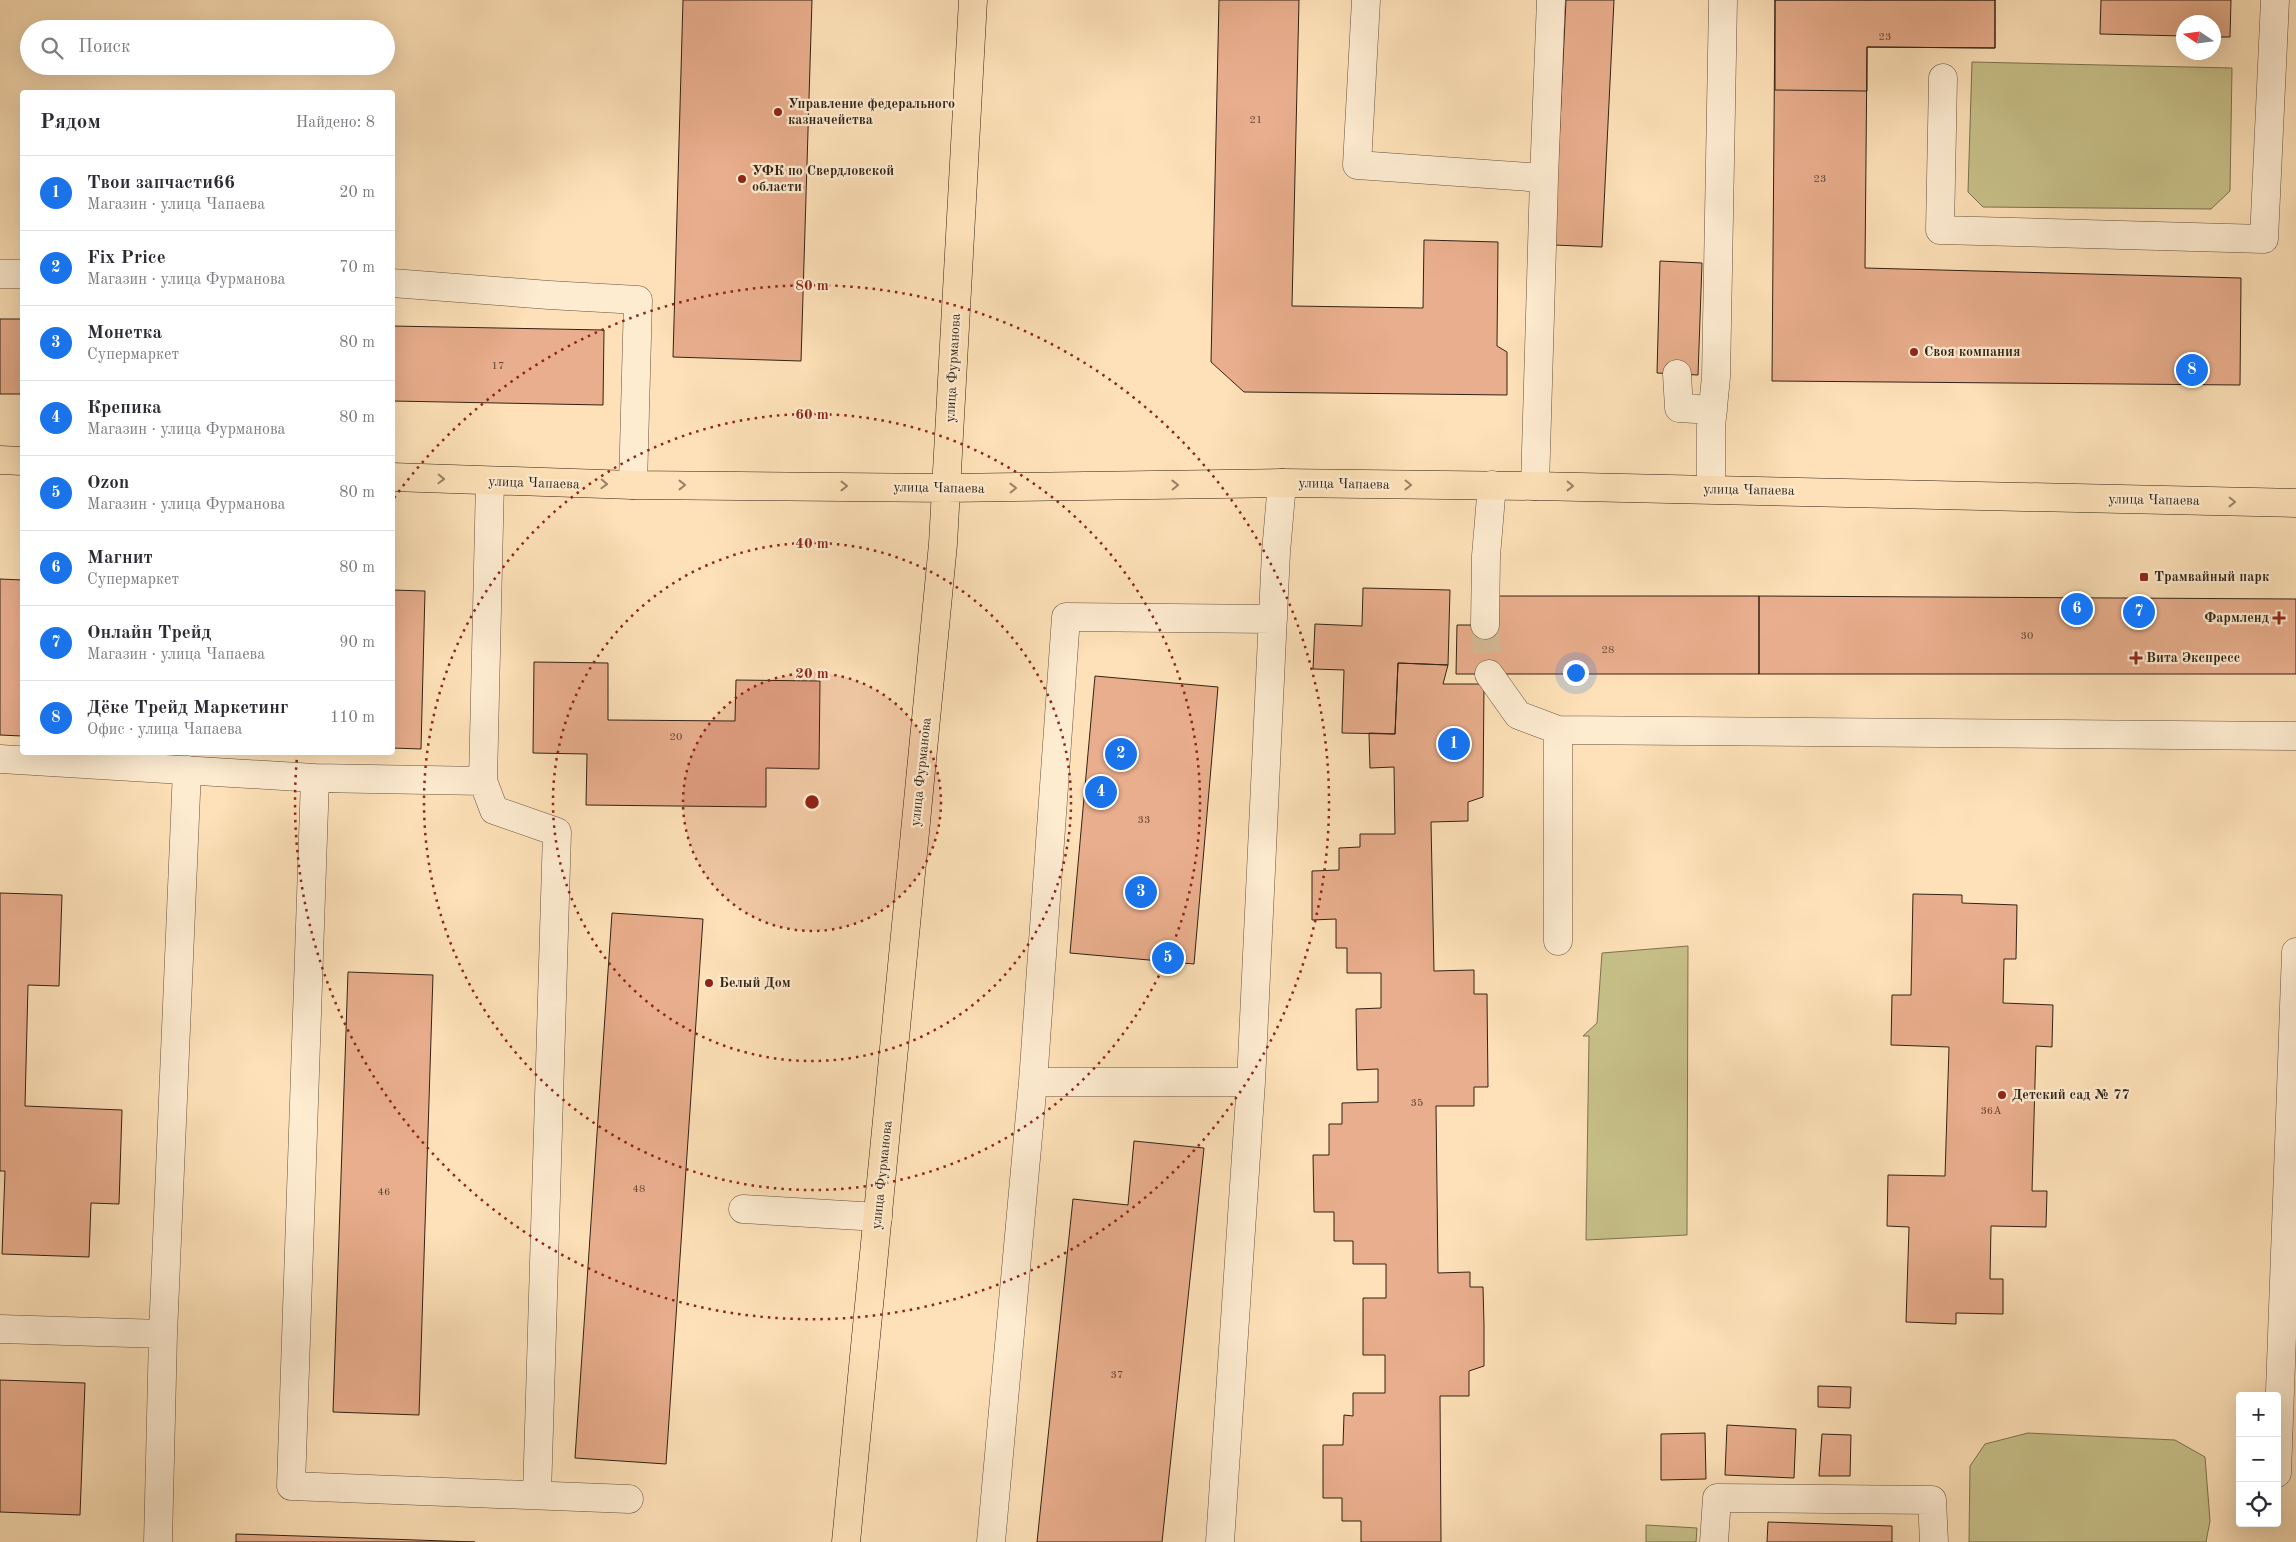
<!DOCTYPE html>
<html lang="ru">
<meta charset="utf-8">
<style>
body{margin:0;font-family:"Old Standard TT",serif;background:#f7f7f7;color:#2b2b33}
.controls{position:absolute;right:15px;bottom:15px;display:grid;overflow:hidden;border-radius:5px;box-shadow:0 5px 20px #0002}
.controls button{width:45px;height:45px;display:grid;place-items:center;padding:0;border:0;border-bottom:1px solid #e1e1e2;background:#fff;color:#2b2b33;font:25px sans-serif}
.compass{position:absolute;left:2176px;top:15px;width:45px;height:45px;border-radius:50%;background:#fff;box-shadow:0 5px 20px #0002;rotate:283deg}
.you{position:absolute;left:1575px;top:672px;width:18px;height:18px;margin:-12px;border:4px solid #fff;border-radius:50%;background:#1a73e8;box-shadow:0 0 0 8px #1a73e833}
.badge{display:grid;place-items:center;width:32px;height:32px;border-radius:50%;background:#1a73e8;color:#fff;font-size:16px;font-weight:700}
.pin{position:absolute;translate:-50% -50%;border:2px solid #fff;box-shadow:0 1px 5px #0006}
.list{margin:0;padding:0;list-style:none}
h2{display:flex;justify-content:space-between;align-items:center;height:65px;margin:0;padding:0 20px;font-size:21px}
h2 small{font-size:16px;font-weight:400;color:#7c7c81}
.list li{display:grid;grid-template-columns:32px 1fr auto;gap:15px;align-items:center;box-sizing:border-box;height:75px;padding:0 20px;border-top:1px solid #e1e1e2}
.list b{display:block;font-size:19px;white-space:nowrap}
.list p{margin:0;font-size:16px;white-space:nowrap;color:#7c7c81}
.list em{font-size:16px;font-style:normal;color:#7c7c81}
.icon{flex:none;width:28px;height:28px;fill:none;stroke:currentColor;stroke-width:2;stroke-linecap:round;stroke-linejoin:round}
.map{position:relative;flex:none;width:2296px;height:1542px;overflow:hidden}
.search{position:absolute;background:#fff;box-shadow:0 5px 20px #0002;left:20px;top:20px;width:375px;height:55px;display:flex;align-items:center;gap:12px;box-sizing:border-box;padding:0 18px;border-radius:28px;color:#7c7c81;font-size:19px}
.panel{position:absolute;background:#fff;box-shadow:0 5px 20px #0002;left:20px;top:90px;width:375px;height:665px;border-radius:5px}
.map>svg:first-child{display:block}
.green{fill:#c8c18a;stroke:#7d7250}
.building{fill:#e9ae8d;stroke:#322215}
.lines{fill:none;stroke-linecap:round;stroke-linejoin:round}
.minor-tunnel{stroke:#d5bb97;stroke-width:28;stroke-dasharray:28 14;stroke-linecap:butt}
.minor-casing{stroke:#65523e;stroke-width:29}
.major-casing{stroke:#322215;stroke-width:29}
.minor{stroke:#feecd1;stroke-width:28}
.major{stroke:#fee1b8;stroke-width:28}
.oneway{stroke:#988266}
.ring{fill:none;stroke:#8f2418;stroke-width:2.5;stroke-dasharray:2.5 5}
.poi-dot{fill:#8f2418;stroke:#feecd1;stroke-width:2}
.labels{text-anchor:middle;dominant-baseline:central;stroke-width:4.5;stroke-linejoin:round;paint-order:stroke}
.number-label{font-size:11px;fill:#604533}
.poi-label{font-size:14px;font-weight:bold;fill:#322215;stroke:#feecd1;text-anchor:start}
.street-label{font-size:14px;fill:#322215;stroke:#feecd1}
.centre{fill:#8f2418;stroke:#feecd1;stroke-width:2.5}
.ring-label{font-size:15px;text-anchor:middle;font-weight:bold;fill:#8f2418;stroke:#feecd1;stroke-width:4.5;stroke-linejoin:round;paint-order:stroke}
</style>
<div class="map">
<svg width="2296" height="1542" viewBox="0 0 2296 1542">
<rect width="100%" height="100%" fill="#fee1b8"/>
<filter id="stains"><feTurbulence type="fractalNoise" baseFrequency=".004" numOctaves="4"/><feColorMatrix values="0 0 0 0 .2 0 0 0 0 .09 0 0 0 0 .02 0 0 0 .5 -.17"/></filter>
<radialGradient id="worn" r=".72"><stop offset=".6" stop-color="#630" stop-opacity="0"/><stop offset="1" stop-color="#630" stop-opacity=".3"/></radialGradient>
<path class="green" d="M1972 62 2232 68 2230 191 2211 209 1983 207 1968 192Z
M1688 946 1687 1235 1586 1240 1589 1036H1583L1597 1023 1602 953Z
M2028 1433 2175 1440 2205 1457 2210 1521 2206 1542H1969L1970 1466 1985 1444Z
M1646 1525 1697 1528 1696 1542H1646Z"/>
<path class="building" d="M683 0H812L801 361 673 357Z
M1219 0H1299L1292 306 1423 308 1424 240 1498 242 1497 346 1507 352V395L1244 392 1211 362Z
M1566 0H1614L1602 247 1554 245Z
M1775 0H1995V48L1867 47 1865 268 2241 278 2240 385 1772 381Z
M1775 0H1995V48L1867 47V91L1775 90Z
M2101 0H2231L2230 37H2214V22H2184V36L2100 34Z
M1660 261 1702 263 1698 375 1657 373Z
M0 319H22V394H0Z
M392 326 604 330 603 405 392 401Z
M0 579 22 580V736L0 735Z
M1363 588 1450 590 1448 665 1398 663 1395 734 1342 733 1344 670 1313 669 1315 624 1362 626Z
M392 590 425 591 421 749 392 748Z
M1498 596H1759V674H1456L1457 625H1498Z
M1759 596 2296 599V674H1759Z
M534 662 608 663V720L735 721 736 680 820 681 819 769 766 768V807L586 805 587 754 533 753Z
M1398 663 1448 665 1443 684H1484L1483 797 1468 802V821L1431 822 1434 971 1474 970V994H1487L1488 1087H1474V1106H1436L1438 1273 1470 1272V1287H1483L1484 1325V1366L1469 1371V1396H1440L1441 1542H1361V1521H1342V1498H1323V1445H1343L1344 1415 1353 1416V1393H1385V1355H1363V1298H1386V1264H1353V1241H1334V1212H1314L1313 1155H1329V1124H1342V1103L1378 1102V1069L1357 1070 1356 1009 1381 1008V973H1347V948H1336V919L1312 920V871L1339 870V848L1360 847V834H1395L1394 767 1370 768 1369 733 1395 734Z
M1095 676 1218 687 1194 964 1070 953Z
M0 893 62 895 59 986 28 985 25 1106 122 1110 119 1204 91 1203 89 1257 2 1254 5 1171H0Z
M1913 894 1962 895V903L2017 905 2016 959H2004L2003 1003 2053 1005 2052 1047 2036 1046 2032 1191H2047L2046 1227 1991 1226 1990 1279H2003V1314L1956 1313V1324L1906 1322 1909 1227 1887 1226 1888 1175 1945 1176 1949 1047 1891 1045 1892 995H1911Z
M612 913 703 919 666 1464 575 1458Z
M348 972 433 975 419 1415 333 1412Z
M1134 1141 1204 1148 1162 1542H1037L1073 1199 1128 1205Z
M0 1380 85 1383 80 1515 0 1512Z
M1818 1386 1851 1387 1850 1408 1818 1407Z
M1727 1425 1796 1429 1794 1478 1725 1475Z
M1705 1433 1706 1479 1661 1480V1434Z
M1822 1434 1851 1435 1850 1476H1819Z
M1768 1522 1892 1526V1542H1767Z
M236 1534 299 1536 475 1542H236Z"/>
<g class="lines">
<path class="minor-tunnel" d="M1485 625 1489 674"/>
<g class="minor-casing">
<path id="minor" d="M1366 0 1357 165 1544 178 1535 486
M1943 78 1940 230 2264 239 2275 0
M1544 178 1551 0
M0 274H22
M392 283 549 295 638 300 633 485
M1677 374 1679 408 1713 410
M490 481 483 781 494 810 557 832 537 1495
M1711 489V427L1716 377 1723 0
M1485 625 1486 556 1492 485
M1489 674 1518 715 1558 730
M0 759 315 778 483 781
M315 778 291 1486 629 1499
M1558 941V730L2296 736
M1033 1082 1066 617 1273 619
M1251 1082 1276 552 1282 483
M743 1209 878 1217
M0 1329 163 1334 187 770
M2277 1473 2296 952
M158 1542 163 1334
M991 1542 1033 1082H1251L1220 1542
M1714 1542 1717 1498 1932 1500 1934 1542"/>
</g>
<g class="major-casing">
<path id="major" d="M0 460 22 461
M392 477 633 485 946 488 1282 483 1535 486 2296 503
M846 1542 943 544 973 0"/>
</g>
<use href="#minor" class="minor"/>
<use href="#major" class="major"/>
</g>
<defs><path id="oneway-chevron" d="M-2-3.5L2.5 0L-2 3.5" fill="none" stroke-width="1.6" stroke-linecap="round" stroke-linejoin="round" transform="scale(1.25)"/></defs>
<g class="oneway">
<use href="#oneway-chevron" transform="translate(441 479) rotate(2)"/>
<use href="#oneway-chevron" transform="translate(604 484) rotate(2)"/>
<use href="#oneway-chevron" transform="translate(682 485)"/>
<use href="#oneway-chevron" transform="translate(1175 485) rotate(-1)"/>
<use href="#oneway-chevron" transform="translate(1408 485) rotate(1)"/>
<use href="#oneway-chevron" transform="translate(844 486)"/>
<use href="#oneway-chevron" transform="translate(1570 486) rotate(1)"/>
<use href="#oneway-chevron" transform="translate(1013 488) rotate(-1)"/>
<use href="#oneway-chevron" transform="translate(2232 502) rotate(1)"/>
</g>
<circle cx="812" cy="802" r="129" fill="#8f2418" fill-opacity=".12"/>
<g class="ring">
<circle cx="812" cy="802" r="129"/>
<circle cx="812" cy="802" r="259"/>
<circle cx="812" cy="802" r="388"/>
<path d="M394 498A517 517 0 1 1 297 757"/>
</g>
<g class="poi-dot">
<circle cx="778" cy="112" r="5"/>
<circle cx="742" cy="179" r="5"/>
<circle cx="1914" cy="352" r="5"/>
<rect x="2139" y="572" width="10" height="10" rx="2.5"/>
<path d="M2276.5 610.5h5v5h5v5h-5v5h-5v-5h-5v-5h5z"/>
<path d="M2133.5 650.5h5v5h5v5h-5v5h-5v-5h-5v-5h5z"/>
<circle cx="709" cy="983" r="5"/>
<circle cx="2002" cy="1095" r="5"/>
</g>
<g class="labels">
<g class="number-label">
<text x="1885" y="37">23</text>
<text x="1256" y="120">21</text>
<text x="1820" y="179">23</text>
<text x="498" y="366">17</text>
<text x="2027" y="636">30</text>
<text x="1608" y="650">28</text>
<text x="676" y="737">20</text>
<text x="1144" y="820">33</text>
<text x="1417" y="1103">35</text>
<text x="1991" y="1111">36А</text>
<text x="639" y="1189">48</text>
<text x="384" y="1192">46</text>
<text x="1117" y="1375">37</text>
</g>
<g class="poi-label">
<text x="788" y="104">Управление федерального<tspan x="788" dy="16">казначейства</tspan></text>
<text x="752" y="171">УФК по Свердловской<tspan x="752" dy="16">области</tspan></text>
<text x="1924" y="352">Своя компания</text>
<text x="2154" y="577">Трамвайный парк</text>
<text x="2269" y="618" text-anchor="end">Фармленд</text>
<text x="2146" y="658">Вита Экспресс</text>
<text x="719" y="983">Белый Дом</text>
<text x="2012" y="1095">Детский сад № 77</text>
</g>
<g class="street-label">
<text transform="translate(953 368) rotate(-87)">улица Фурманова</text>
<text transform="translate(534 483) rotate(2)">улица Чапаева</text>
<text transform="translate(1344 484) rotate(1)">улица Чапаева</text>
<text transform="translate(939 488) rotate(1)">улица Чапаева</text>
<text transform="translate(1749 490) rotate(1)">улица Чапаева</text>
<text transform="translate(2154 500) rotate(1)">улица Чапаева</text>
<text transform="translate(921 772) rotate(-84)">улица Фурманова</text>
<text transform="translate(882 1175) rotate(-84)">улица Фурманова</text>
</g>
</g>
<circle cx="812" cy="802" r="8" class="centre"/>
<g class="ring-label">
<text x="812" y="290">80 m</text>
<text x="812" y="419">60 m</text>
<text x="812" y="548">40 m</text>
<text x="812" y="678">20 m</text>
</g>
<rect width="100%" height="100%" filter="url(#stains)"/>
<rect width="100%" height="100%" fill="url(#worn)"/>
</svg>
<div class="controls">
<button>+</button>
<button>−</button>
<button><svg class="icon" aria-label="locate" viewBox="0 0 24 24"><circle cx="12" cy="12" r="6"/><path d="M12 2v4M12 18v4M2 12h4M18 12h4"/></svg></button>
</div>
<svg class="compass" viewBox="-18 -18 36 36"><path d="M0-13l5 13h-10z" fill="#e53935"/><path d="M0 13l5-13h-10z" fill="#7c7c81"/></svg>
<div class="you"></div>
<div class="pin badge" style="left:1454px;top:744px">1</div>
<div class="pin badge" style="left:1121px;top:754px">2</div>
<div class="pin badge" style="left:1141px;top:892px">3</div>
<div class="pin badge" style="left:1101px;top:792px">4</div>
<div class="pin badge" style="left:1168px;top:958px">5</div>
<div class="pin badge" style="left:2077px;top:609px">6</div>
<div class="pin badge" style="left:2139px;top:612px">7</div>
<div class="pin badge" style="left:2192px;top:370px">8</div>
<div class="search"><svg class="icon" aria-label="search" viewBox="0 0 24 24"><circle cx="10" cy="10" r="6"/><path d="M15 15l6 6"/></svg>Поиск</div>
<section class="panel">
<h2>Рядом<small>Найдено: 8</small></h2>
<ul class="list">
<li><span class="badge">1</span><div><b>Твои запчасти66</b><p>Магазин · улица Чапаева</p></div><em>20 m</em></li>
<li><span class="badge">2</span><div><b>Fix Price</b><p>Магазин · улица Фурманова</p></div><em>70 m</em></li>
<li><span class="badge">3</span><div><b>Монетка</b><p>Супермаркет</p></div><em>80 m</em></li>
<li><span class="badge">4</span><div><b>Крепика</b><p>Магазин · улица Фурманова</p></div><em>80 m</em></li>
<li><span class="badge">5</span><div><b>Ozon</b><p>Магазин · улица Фурманова</p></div><em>80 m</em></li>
<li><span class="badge">6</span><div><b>Магнит</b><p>Супермаркет</p></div><em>80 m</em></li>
<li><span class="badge">7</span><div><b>Онлайн Трейд</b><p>Магазин · улица Чапаева</p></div><em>90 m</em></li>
<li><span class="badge">8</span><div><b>Дёке Трейд Маркетинг</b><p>Офис · улица Чапаева</p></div><em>110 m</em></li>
</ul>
</section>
</div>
